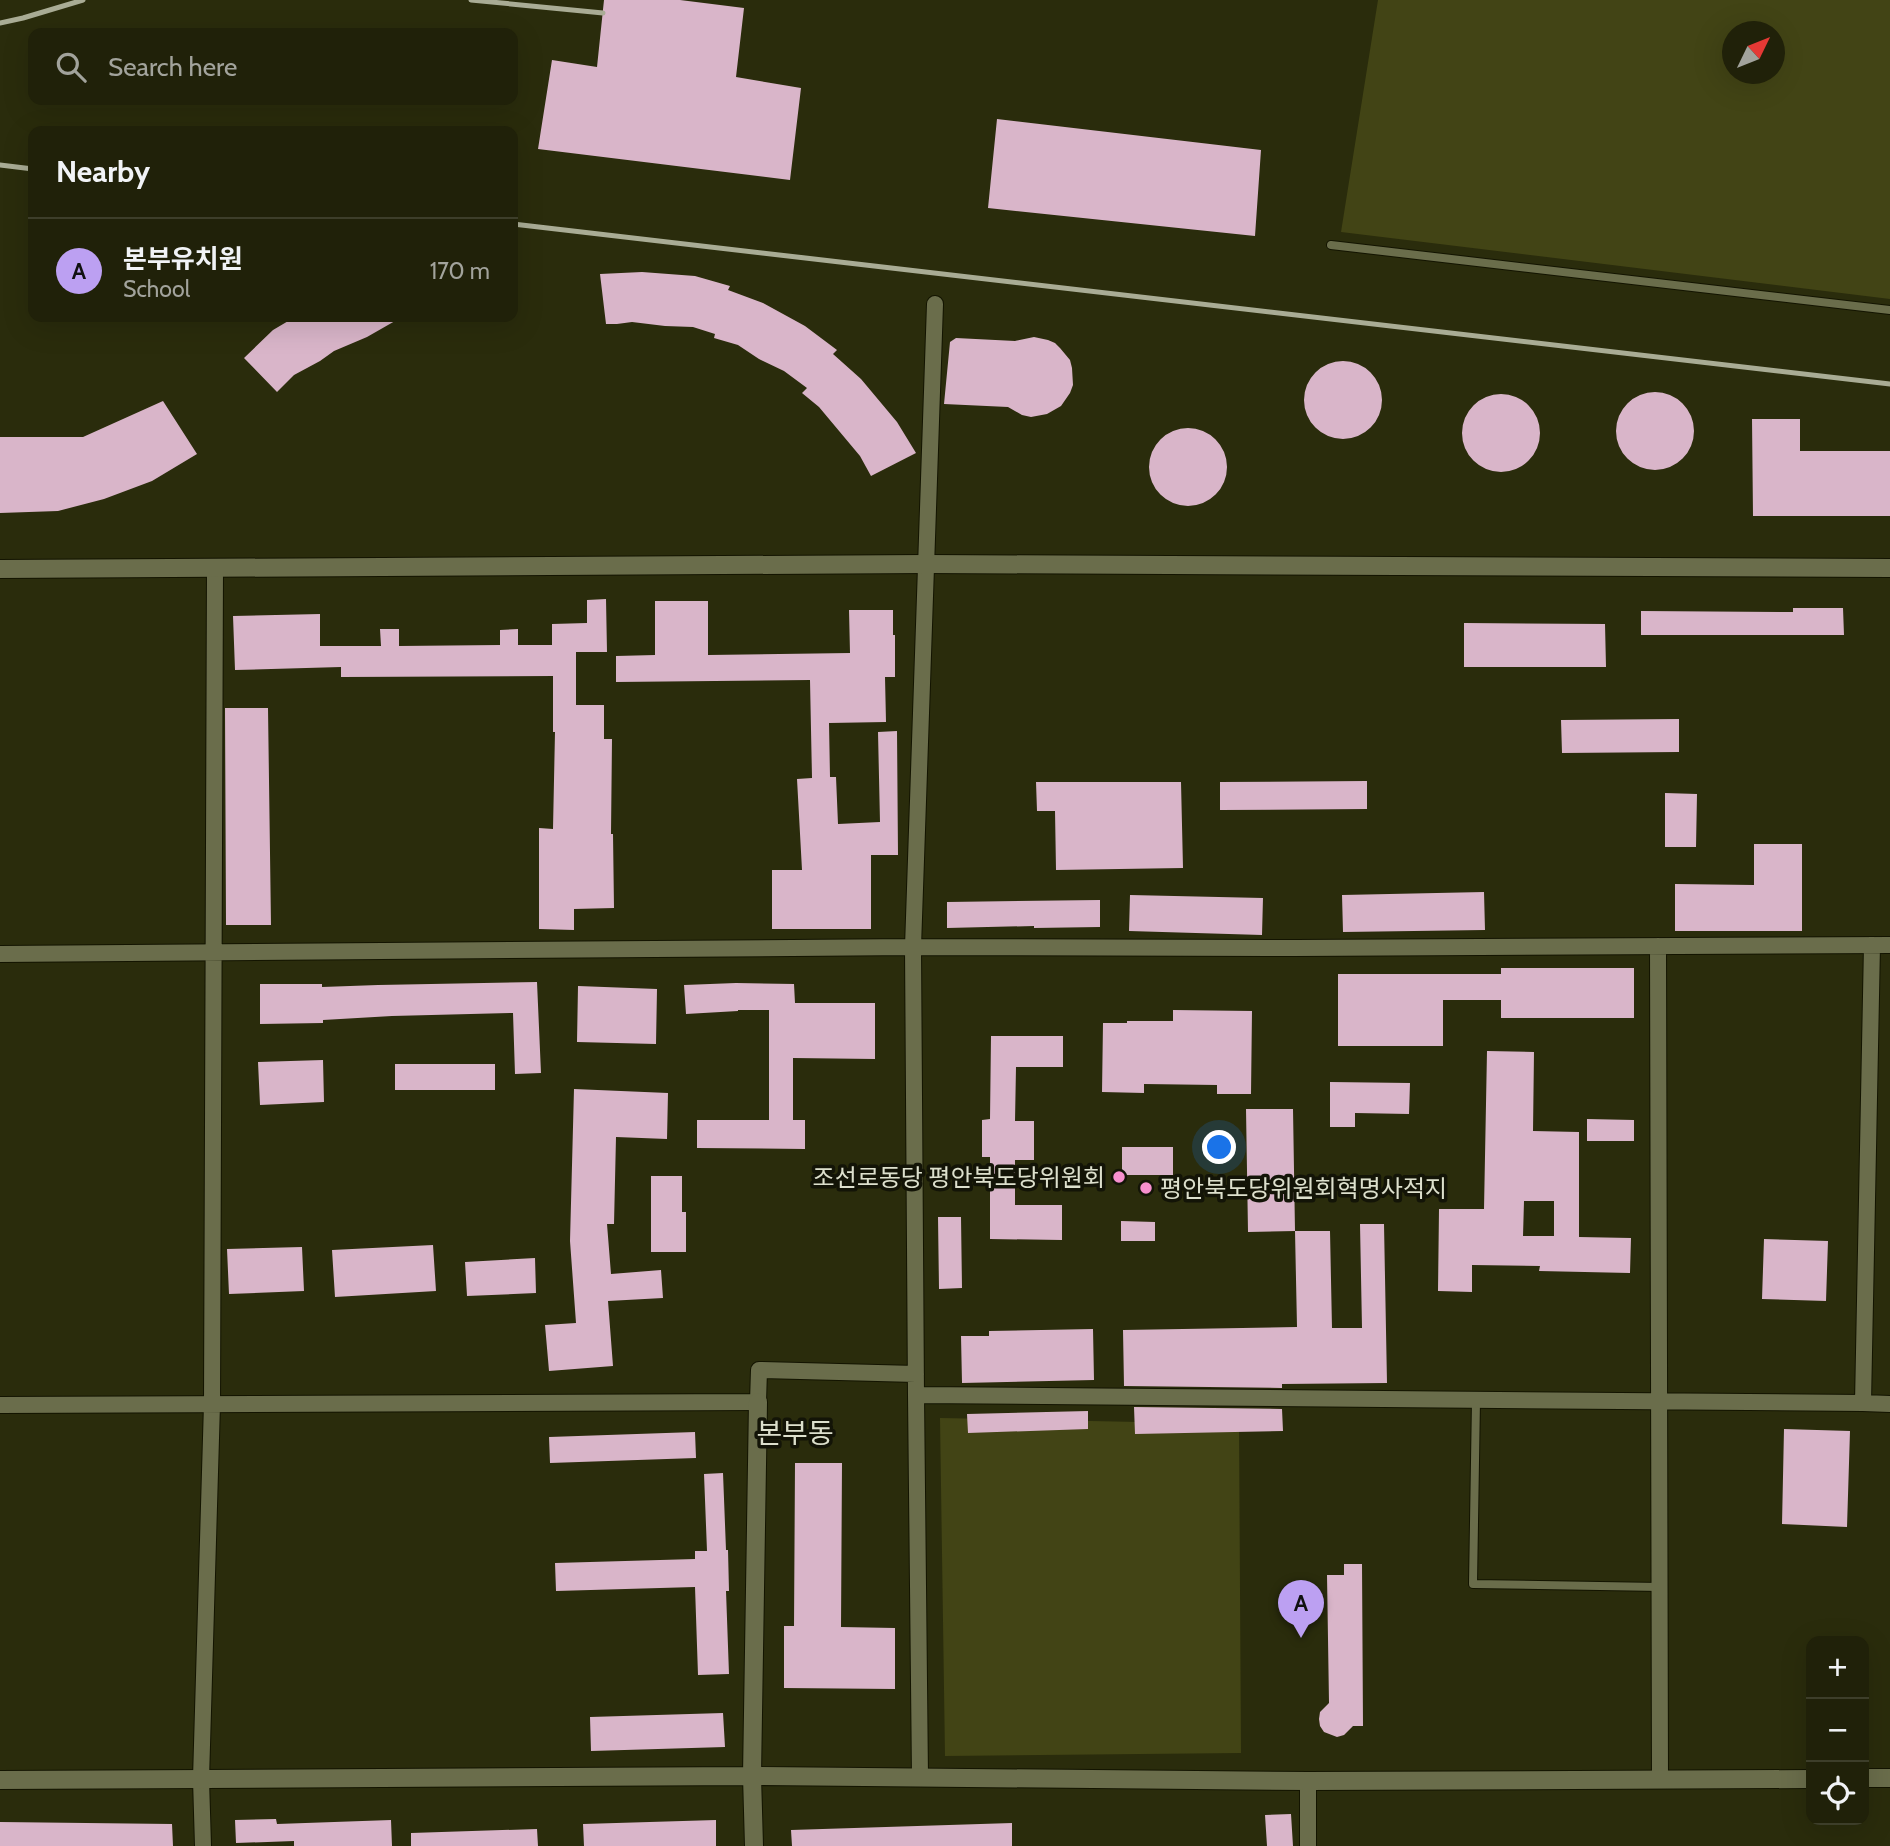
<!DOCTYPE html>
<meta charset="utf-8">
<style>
body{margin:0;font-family:Cabin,"Noto Sans KR",sans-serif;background:#282912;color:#f1f3f6}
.controls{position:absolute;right:21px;bottom:21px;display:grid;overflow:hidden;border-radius:14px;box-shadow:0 7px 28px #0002}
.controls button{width:63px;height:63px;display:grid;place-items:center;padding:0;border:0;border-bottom:2px solid #3d3e2a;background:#202109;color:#f1f3f6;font:35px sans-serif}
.compass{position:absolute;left:1722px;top:21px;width:63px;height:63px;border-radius:50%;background:#202109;box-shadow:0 7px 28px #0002;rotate:47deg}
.you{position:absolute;left:1220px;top:1148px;width:24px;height:24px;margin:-18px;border:5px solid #fff;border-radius:50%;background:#1a73e8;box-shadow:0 0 0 10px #1a73e833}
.badge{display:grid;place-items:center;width:46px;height:46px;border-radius:50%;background:#bca0f2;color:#111;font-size:23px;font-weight:700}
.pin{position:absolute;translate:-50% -58px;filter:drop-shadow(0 2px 4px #0008)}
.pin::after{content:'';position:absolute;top:37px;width:24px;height:21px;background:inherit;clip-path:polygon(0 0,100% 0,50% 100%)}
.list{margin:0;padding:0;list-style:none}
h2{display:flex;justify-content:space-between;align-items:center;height:91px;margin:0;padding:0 28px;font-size:30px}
h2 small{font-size:23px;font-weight:400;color:#a2a39c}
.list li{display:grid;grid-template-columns:46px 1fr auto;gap:21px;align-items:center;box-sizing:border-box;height:105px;padding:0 28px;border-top:2px solid #3d3e2a}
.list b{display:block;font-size:26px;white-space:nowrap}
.list p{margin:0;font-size:23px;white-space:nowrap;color:#a2a39c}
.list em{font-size:23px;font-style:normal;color:#a2a39c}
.icon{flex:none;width:38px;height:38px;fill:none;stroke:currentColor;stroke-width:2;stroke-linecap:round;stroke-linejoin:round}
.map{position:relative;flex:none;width:1890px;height:1846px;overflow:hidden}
.search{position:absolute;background:#202109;box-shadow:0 7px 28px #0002;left:28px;top:28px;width:490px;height:77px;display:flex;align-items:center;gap:18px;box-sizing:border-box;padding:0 24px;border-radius:14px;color:#a2a39c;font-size:26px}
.panel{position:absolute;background:#202109;box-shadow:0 7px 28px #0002;left:28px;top:126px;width:490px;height:196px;border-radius:14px}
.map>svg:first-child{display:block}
.green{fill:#424415;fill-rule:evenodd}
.building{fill:#d9b5c9;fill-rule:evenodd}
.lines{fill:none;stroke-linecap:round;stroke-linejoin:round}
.service-casing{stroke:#131400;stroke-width:10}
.minor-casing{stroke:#131400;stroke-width:18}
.tertiary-casing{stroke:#131400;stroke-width:20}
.service{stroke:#6a6d4b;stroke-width:8}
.minor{stroke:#6a6d4b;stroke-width:16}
.tertiary{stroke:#6a6d4b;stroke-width:18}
.rail{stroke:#a9ac95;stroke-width:5}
.poi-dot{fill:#f790ce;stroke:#131407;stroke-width:2.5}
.labels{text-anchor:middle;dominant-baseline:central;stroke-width:7;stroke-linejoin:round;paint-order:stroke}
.poi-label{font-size:24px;fill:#dde0cd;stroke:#131407;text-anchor:end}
.quarter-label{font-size:28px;fill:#dde0cd;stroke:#131407}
</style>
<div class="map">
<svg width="1890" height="1846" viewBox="0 0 1890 1846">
<rect width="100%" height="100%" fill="#2a2c0c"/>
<path class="green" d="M1378 0H1890V299L1341 232ZM1732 32H1774V74H1732Z
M940 1418 1239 1424 1241 1753 945 1756Z"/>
<path class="building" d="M604 0H680L744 8 736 77 801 88 790 180 538 149 552 60 597 67Z
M997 119 1261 150 1255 236 988 208Z
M642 272 695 276 730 286 728 290 763 303 805 326 837 350 833 354 861 379 897 422 916 453 871 476 860 456 819 407 802 393 807 388 784 371 759 359 738 345 714 338 715 334 693 327 665 326 632 322 617 324H606L600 274Z
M295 317H402L367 337 334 351 320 361 294 375 277 392 244 358 273 330Z
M1034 337 1048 340 1055 343 1060 348 1070 360 1072 368 1073 385 1070 393 1061 406 1047 414 1031 417 1022 415 1008 407 944 404 950 342 956 338 1015 341Z
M1304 400a39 39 0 1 1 78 0a39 39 0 1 1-78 0Z
M1616 431a39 39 0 1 1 78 0a39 39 0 1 1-78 0Z
M1462 433a39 39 0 1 1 78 0a39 39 0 1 1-78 0Z
M163 401 197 454 152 481 104 499 58 511 0 513V437H83Z
M1752 419H1800V451H1890V516H1753Z
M1149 467a39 39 0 1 1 78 0a39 39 0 1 1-78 0Z
M606 599 607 652H576V705H604V739H612L611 834H613L614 908 574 909V930L539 929V828L553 829 555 732H553V676L341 677V667L235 670 233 616 320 614V646H381L380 629H399V646L500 645V630L518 629V645H552V624L587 623V600Z
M655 601H708V655L850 653 849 610H893V635H895V677H885L886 722 829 723 830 777H836L838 824 880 822 878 732 897 731 898 855H871V929H772V870H802L797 779 812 778 810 680 616 682V656L655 655Z
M1793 608H1843L1844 635H1641V611L1793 612Z
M1464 623 1605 624 1606 667H1464Z
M225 708H268L271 925H226Z
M1679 719V752L1562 753 1561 720Z
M1367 781V809L1220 810V782Z
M1036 782H1181L1183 868 1056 870 1055 811H1037Z
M1665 793 1697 794 1696 847H1665Z
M1754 844H1802V931H1675V884L1754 885Z
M1484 892 1485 930 1343 932 1342 895Z
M1130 895 1263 898 1262 935 1129 931Z
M1100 900V927L1034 928V926L947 928V902Z
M1501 968H1634V1018H1501V1000H1443V1046H1338V974H1501Z
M537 982 541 1073 515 1074 513 1013 392 1016 323 1020V1023L260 1024V984H322V987L378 985Z
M736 983 794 984 795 1003H875V1059L793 1058V1120H805V1149L697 1148V1120H769V1010H738V1011L686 1014 684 985Z
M578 986 657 989 656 1044 577 1042Z
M1173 1010 1252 1011 1251 1094H1217V1085L1144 1084V1093L1102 1092 1103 1023H1127V1021H1173Z
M991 1036H1063V1067H1016L1015 1121H1034V1160H1015V1205H1062V1240L990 1239V1157H982V1120L990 1119Z
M1487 1051 1534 1052 1533 1131 1579 1132V1237L1631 1238 1630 1273 1539 1271 1540 1266 1472 1265V1292L1438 1291 1439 1209H1484ZM1524 1201H1554V1236H1523Z
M323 1060 324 1102 260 1105 258 1062Z
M395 1064H495V1090H395Z
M1330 1082 1410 1083 1409 1114 1355 1113V1127H1330Z
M574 1089 668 1093 667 1139 616 1137 614 1224H607L611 1274 661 1270 663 1298 608 1301 613 1366 549 1371 545 1325 576 1323 570 1241Z
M1246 1109H1293L1295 1231 1248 1232Z
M1587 1119 1634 1120V1141H1587Z
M1122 1147H1173V1175H1122Z
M651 1176H682V1212H686V1252H651Z
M938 1217H961L962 1288 939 1289Z
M1121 1221 1155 1222V1241H1121Z
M1360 1224H1384L1387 1383 1282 1384V1388L1124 1386 1123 1330 1297 1327 1295 1231H1330L1332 1328H1362Z
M1764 1239 1828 1241 1826 1301 1762 1299Z
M433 1245 436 1291 335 1297 332 1250Z
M302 1247 304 1291 229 1294 227 1249Z
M535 1258 536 1293 467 1296 465 1262Z
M1093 1329 1094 1380 962 1383 961 1336H989V1331Z
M1134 1407 1282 1409 1283 1431 1135 1434Z
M1088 1411V1429L968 1433 967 1414Z
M1784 1429 1850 1431 1847 1527 1782 1524Z
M695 1432 696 1458 550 1463 549 1437Z
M795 1463H842L841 1627 895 1628V1689L784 1688V1626H794Z
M723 1473 726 1550H728L729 1591H726L729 1674 698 1675 695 1587 556 1591 555 1563 695 1559V1551H707L704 1474Z
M1344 1564H1362L1363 1726H1353L1344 1735 1337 1737 1324 1732 1320 1726 1319 1719 1320 1712 1329 1703 1327 1575H1344Z
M723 1713 725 1747 591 1751 590 1717Z
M1291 1814 1293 1846H1267L1265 1815Z
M276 1819 277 1824 391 1820 392 1846H294V1841L236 1843 235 1820Z
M716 1820V1846H584L583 1824Z
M0 1822 172 1824 173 1846H0Z
M1012 1823V1846H792L791 1830Z
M537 1829 538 1846H411V1833Z"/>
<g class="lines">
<g class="service-casing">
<path id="service" d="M1331 245 1890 310
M1476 1400 1473 1584 1660 1587"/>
</g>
<g class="minor-casing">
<path id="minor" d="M1658 946 1660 1780
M0 954 913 947 1296 948 1890 945
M916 1395 913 947 935 304
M1863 1403 1890 1404
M0 1405 758 1402 759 1370 916 1374
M920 1777 916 1395 1863 1403 1872 945
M203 1846 201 1779 212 1404 215 568
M1308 1846V1781"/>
</g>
<g class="tertiary-casing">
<path id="tertiary" d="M0 569 926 564 1890 568
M1864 1778H1890
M0 1780 752 1776 1308 1781 1811 1779
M754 1846 752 1776 758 1402"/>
</g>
<use href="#service" class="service"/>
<use href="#minor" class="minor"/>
<use href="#tertiary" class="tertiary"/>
<path class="rail" d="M471 0 603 13
M0 23 23 18 83 0
M0 165 33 169
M513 224 1890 384"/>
</g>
<g class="poi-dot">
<circle cx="1119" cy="1177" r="7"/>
<circle cx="1146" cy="1188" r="7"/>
</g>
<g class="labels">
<g class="poi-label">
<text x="1105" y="1177">조선로동당 평안북도당위원회</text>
<text x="1160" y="1188" text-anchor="start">평안북도당위원회혁명사적지</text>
</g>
<g class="quarter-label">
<text x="795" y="1433">본부동</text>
</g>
</g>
</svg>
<div class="controls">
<button>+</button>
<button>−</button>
<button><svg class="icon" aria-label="locate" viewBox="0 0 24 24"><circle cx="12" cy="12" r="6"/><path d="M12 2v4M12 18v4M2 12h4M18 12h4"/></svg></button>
</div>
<svg class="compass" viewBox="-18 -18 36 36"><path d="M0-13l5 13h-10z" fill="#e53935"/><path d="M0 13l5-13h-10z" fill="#a2a39c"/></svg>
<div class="you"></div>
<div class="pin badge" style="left:1301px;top:1638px">A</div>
<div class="search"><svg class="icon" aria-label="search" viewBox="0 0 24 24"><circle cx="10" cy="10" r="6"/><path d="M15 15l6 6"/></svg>Search here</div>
<section class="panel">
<h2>Nearby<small></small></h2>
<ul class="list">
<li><span class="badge">A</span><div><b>본부유치원</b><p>School</p></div><em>170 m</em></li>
</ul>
</section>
</div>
